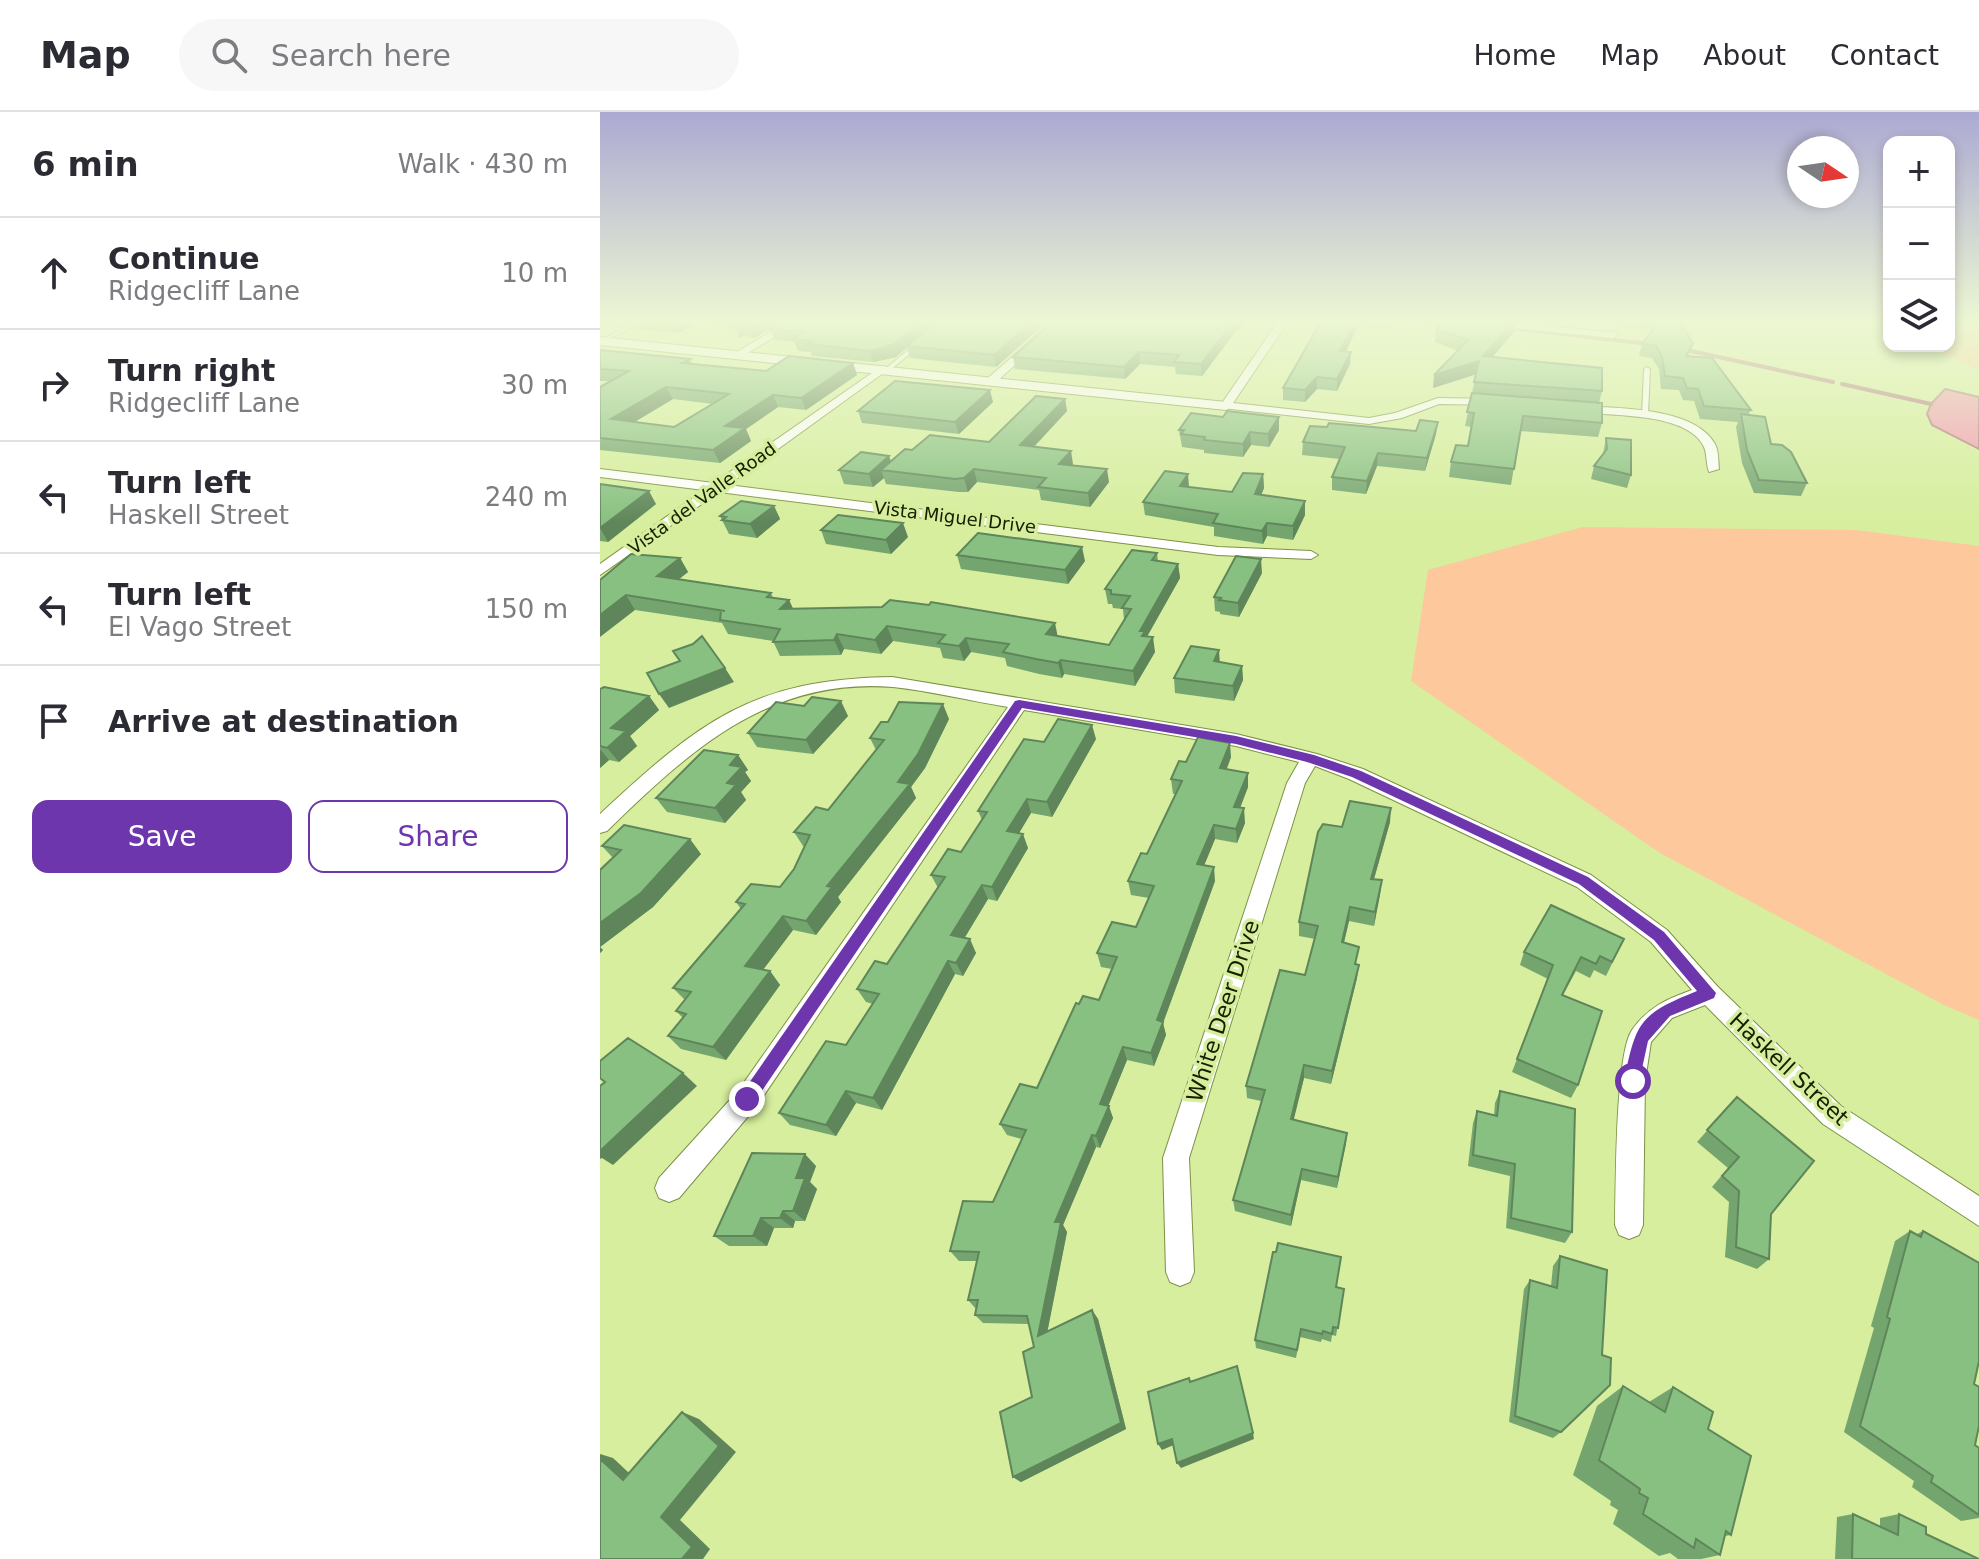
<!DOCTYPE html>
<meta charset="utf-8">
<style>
body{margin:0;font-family:"DejaVu Sans",sans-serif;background:#f7f7f7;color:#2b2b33}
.controls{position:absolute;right:24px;top:24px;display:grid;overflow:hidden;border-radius:16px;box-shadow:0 4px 12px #0003}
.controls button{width:72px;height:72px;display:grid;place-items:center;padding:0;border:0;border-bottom:2px solid #e1e1e2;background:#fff;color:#2b2b33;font:40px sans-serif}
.compass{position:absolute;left:1187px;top:24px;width:72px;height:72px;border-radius:50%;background:#fff;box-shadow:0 4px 12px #0003;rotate:103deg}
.stop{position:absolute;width:24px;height:24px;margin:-18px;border:6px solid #6e36ac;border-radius:50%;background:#fff}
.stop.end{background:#6e36ac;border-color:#fff;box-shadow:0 2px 8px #0008}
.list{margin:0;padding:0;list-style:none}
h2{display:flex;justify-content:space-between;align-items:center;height:104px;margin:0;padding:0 32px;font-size:34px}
h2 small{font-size:26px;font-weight:400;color:#7c7c81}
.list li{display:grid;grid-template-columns:52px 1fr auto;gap:24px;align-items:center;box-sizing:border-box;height:112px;padding:0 32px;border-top:2px solid #e1e1e2}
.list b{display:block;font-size:30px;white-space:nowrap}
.list p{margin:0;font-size:26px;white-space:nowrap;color:#7c7c81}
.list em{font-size:26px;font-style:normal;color:#7c7c81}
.actions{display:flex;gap:16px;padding:24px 32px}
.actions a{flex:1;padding:18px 0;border:2px solid #6e36ac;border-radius:16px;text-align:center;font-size:28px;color:#6e36ac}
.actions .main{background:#6e36ac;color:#fff}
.icon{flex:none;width:44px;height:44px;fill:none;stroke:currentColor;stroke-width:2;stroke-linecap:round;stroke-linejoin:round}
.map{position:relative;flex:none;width:1379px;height:1447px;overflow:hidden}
header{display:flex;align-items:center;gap:48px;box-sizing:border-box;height:112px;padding:0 40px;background:#fff;border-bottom:2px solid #e1e1e2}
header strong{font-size:38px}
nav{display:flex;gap:44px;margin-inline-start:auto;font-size:28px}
.search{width:560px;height:72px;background:#f7f7f7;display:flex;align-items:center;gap:20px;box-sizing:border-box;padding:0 28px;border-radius:44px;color:#7c7c81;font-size:30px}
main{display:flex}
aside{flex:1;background:#fff}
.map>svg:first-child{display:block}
.green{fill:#fdc89b}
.water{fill:#f398b2;stroke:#b1747d;stroke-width:2}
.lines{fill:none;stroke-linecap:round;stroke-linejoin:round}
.stream{stroke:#b1747d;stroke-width:4}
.service-casing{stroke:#7d9144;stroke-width:2}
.minor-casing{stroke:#7d9144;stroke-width:2}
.tertiary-casing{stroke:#7d9144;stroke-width:2}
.service{fill:#fff;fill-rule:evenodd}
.minor{fill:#fff;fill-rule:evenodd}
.tertiary{fill:#fff;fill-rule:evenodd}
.wall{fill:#75a56f;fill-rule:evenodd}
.shaded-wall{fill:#5f865a}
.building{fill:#88c081;stroke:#5f865a;stroke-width:2;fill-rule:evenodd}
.route{fill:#6e36ac}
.labels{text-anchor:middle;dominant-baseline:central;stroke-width:7;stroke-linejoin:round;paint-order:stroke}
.far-street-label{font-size:18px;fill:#171f00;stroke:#d6ee9d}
.street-label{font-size:22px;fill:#171f00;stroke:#d6ee9d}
</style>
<header>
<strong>Map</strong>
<div class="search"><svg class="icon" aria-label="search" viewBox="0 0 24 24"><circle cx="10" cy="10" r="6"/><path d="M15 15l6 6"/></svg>Search here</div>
<nav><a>Home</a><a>Map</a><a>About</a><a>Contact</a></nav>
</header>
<main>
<aside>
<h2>6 min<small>Walk · 430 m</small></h2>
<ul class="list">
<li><svg class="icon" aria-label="ahead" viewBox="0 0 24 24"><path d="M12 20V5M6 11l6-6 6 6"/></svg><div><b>Continue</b><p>Ridgecliff Lane</p></div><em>10 m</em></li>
<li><svg class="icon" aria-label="right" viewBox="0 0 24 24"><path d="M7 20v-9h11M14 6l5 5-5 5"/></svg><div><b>Turn right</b><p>Ridgecliff Lane</p></div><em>30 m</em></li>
<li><svg class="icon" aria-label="left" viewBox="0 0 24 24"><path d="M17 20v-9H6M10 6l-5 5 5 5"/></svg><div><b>Turn left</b><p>Haskell Street</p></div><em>240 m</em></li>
<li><svg class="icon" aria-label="left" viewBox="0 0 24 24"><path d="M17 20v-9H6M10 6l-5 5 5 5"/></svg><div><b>Turn left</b><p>El Vago Street</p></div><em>150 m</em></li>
<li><svg class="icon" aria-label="arrive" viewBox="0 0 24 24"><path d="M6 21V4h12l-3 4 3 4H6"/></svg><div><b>Arrive at destination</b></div></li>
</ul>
<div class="actions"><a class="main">Save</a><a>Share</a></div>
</aside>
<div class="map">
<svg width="1379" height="1447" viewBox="0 0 1379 1447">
<rect width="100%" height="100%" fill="#d6ee9d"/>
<path class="green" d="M1349 208H1379V258L1325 234H1349Z
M983 415 1256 418 1379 434V908L1344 893 1060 741 811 569 828 458Z"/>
<path class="water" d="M1345 277 1379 285V337L1332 313 1327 302 1331 292Z"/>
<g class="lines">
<path class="stream" d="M813 208 851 212
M908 216 1050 232
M1082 237 1233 270
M1242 272 1331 292"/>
<g class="service-casing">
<path id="service" d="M40 208H46L0 231V229Z
M317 231 322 232 289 259H285V257Z
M1047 255 1050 257 1048 303 1045 305 1042 303 1044 257Z"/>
</g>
<g class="minor-casing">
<path id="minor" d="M190 208H203L141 245 132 243Z
M454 208H465L396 270H388V266Z
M679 208H689L633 291 769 306 795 301 838 286 896 287 902 290 896 293 839 292 802 306 769 312 622 296 620 294Z
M834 208H877L1013 220 1018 223 1013 226Z
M282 254 286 255V259L128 373 618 435 711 439 718 443 711 447 618 443 119 380 0 463V452L104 378 0 365V357L114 371Z
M975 294C1013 296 1094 294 1115 332 1119 340 1118 349 1119 357L1109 360C1106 352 1107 342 1104 335 1087 298 1004 305 971 299V295Z
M292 565 636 622 717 642 763 657 991 763 1067 818 1117 874 1241 994 1379 1084V1114L1223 1012 1105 893 1072 906 1051 930 1045 969 1043 1113 1039 1123 1029 1127 1019 1123 1015 1113C1016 1076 1015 943 1032 918 1048 895 1067 887 1092 878L1051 830 977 775 749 667 715 654 705 671 589 1046 594 1160 590 1170 580 1174 570 1170 566 1160 563 1046 687 671 699 650 636 634 424 598 156 995 79 1086 69 1090 59 1086 55 1076 59 1066 138 979 408 595C370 589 331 579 293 575 169 565 89 639 7 719L0 721V702C99 610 152 567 292 565Z"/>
</g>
<g class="tertiary-casing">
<path id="tertiary" d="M0 225 626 290 633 294 626 298 0 233Z"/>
</g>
<use href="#service" class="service"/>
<use href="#minor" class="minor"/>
<use href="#tertiary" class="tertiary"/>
</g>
<path class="wall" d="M0 208H102L79 221 35 217 32 209 20 215 0 213Z
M108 208H174L176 213 154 226 146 225 145 223 140 226 136 218Z
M449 208 396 255 310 246 307 236 296 245 274 250 212 244 211 240 198 239 194 230 175 228 170 217Z
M722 208H794L791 215 758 214 746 239 750 252 737 279 717 277 705 290 683 288V276Z
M845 208H924H916L915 219 892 245 1002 279 999 291 1002 311 998 325 920 319 911 373 849 365 851 350 868 334 872 315 865 314 876 262 833 276 858 239 835 230 836 217Z
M1018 208H1083L1081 213 1089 244 1151 298 1148 303 1171 332 1207 371 1201 384 1154 381 1142 351 1136 315 1138 310 1100 307 1094 289 1083 288 1079 278 1061 277 1059 257 1052 246 1039 244 1042 232 1053 217 1017 214Z
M635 220 602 264 576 262 575 255 540 252 525 267 415 257 413 245Z
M0 238 90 247 92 252 166 259 253 251 257 263 206 298 178 295 146 317 151 329 120 351 0 338V275L10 269H0ZM73 287 113 292 74 315 34 310Z
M465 287 467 299 434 335 473 352 472 353 509 370 490 395 441 388 439 378 377 370 368 380H359L286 372 284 366 273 375 244 372 239 358 291 349 312 338 389 330Z
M393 290 359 322 262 311 258 299Z
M579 318H679L669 335 651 333 643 345 604 341V338L582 335Z
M836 322 825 359 777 354 766 382 732 378V365L740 347 702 343 703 330Z
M1006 326 1031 363 1027 376 991 367 994 354 1003 342Z
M663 362 664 376 661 383 705 403 693 428 667 424 663 432 614 424V415L545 403 543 390 589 375 632 380Z
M0 372 56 392 8 430 0 429Z
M174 394 180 407 157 426 129 422 120 404Z
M221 418 308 425 291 442 226 432Z
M557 441 558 449 578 452 580 466 547 525 555 540 535 574 464 562 462 566 439 562 407 554 405 546 371 540 364 549 343 546 340 536 293 529 281 542 244 537 241 543 180 544 173 529 128 522 122 511 35 498 0 468 80 446 88 460 79 467 171 481 173 486 189 488 193 497 458 524 509 533 524 508 523 497 513 496 512 492H508L505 477Z
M357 443 485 449 468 472 361 457Z
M662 461 639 505 620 502V500L615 499 614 485Z
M620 550 642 554 643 568 634 589 575 581 574 566Z
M0 577 49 584 59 598 30 624 37 634 19 650 9 648 0 656Z
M204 594 248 604 213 642 157 635 148 621Z
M349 607 325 656 311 675 316 686 238 785 241 790 216 823 193 818 163 858 170 859 180 873 126 948 81 937 68 924 83 906 76 899 85 888 73 876 141 797 136 790 180 775 194 757 205 735 203 734 194 720 228 698 276 638 270 626Z
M496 627 452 705 431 701 419 721 428 736 397 789 388 787 364 826 376 841 363 864 355 862 282 998 256 991 236 1024 190 1013 179 1001 246 933 273 892 266 890 257 877 287 852 338 776 331 763 361 740 382 708 378 699 444 630Z
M138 643 148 658 145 660 151 669 141 680 146 688 125 711 67 700 56 686Z
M631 645 627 657 648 661V675L640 696 645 711 637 731 615 727 604 753 615 769 563 911 566 923 554 954 527 948 508 994 513 1006 500 1036 496 1035 463 1113 467 1120 447 1220 492 1198 498 1207 526 1317 421 1370 413 1365 432 1285 434 1235 429 1212 383 1211 375 1203 376 1197 368 1188 377 1149H359L350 1139 393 1090 422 1027 407 1023 400 1012 437 976 479 892 499 888 512 857 501 855 497 841 536 815 549 786 531 783 528 769 547 742 576 682H573L571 667 586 650Z
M790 710 774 767 782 768 774 814 749 809 744 830 757 852V866L731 972 704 966 693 1008 747 1021 737 1076 701 1068 691 1114 635 1099 633 1088 661 989 647 986 646 974 705 863 715 827 699 824V810L742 715Z
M2 734 101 742 53 795 0 835 3 838 0 841V758L13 746Z
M1024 827 1006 864 994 858 990 866 976 859 963 883 978 973 971 986 912 960 948 867 920 853 924 840Z
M900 979 972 1120 965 1131 906 1116 910 1064 868 1054 873 1011 877 999 894 1003 895 991Z
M1137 985 1171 1102 1169 1147 1157 1157 1125 1145 1129 1090 1112 1075 1128 1056 1097 1030Z
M216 1054 210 1070 217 1077 205 1109H195L193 1116H174L167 1134H129L114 1124Z
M1310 1119 1317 1122 1323 1119 1374 1272 1375 1333 1379 1336V1406L1361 1409 1312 1375 1314 1369 1244 1320 1274 1216 1271 1214 1295 1129Z
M960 1144 961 1320 953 1326 909 1310 924 1177 930 1168 951 1174 953 1154Z
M736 1175 744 1177 736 1224 732 1223 731 1230 722 1227 721 1230 700 1225 696 1246 656 1236 655 1228Z
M1023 1274 1049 1290 1073 1275 1108 1317 1131 1423 1125 1424 1120 1443 1101 1447H1078L1070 1441 1059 1444 1013 1412 1018 1398 1010 1393 1011 1389 973 1363 997 1294Z
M1253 1402 1280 1414V1406L1299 1402 1326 1422 1379 1447H1235L1237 1405Z"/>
<path class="shaded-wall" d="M17 208H31L32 209 20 215Z
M76 208H102L79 221 73 210Z
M160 208H174L176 213 154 226 149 215Z
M326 208H344L307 234V236L296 245 274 250 270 239Z
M434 208H449L396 255 394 243Z
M635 208H651L635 220 602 264 601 252Z
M756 208H758V214L740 251V239Z
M915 208H916L915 219 881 258 883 244Z
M142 211V214L145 223 140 226 135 214Z
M539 240 540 252 525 267 524 255Z
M751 240 750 252 737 279V267Z
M879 249 877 262 833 276 834 263Z
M253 251 257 263 206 298 201 286Z
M717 265V277L705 290V278Z
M66 275 73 287 18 320 11 307Z
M390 278 393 290 359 322 355 310Z
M173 283 178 295 146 317 151 329 120 351 113 338 125 314Z
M465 287 467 299 423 346 420 333Z
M679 305V318L669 335 668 322Z
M838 310 836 322 825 359 827 346Z
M650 320 651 333 643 345V332Z
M471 339 473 352 462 365 459 352Z
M778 341 777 354 766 382 767 369Z
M289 344 294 357 281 358 284 366 273 375 269 362Z
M374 357 377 370 368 380 364 366Z
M507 357 509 370 490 395 488 381Z
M588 362 589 375 580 374Z
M663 362 664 376 656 396 655 382Z
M49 379 56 392 8 430 0 416Z
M705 389V403L693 428V414Z
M174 394 180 407 157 426 150 412Z
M303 411 308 425 291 442 286 428Z
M667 411V424L663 432 662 419Z
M482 435 485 449 468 472 465 458Z
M80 446 88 460 65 478 57 464Z
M661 447 662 461 639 505 638 491Z
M578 452 580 466 546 526 547 534 540 519Z
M26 483 35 498 0 525V503Z
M189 488 196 503 180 497Z
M455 511 458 526 446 522Z
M287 514 293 529 281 542 275 528Z
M237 522 244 537 241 543 234 528Z
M553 525 555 540 535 574 533 559Z
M366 526 371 540 364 549 359 534Z
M619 538 620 553 614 549Z
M461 548 464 562 462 566 458 551Z
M642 554 643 568 634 589 633 574Z
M125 556 134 570 69 596 59 582Z
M49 584 59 598 30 624 37 634 19 650 7 636 11 616Z
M241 589 248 604 213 642 206 628Z
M343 592 349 607 325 656 311 675 316 686 238 785 241 790 216 823 206 809 227 774 298 670Z
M492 613 496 627 452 705 447 690Z
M630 631 631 645 621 670 620 656Z
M0 637 9 648 0 656Z
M138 643 148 658 145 660 151 669 141 680 146 688 125 711 115 696 127 671 130 653Z
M648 661V675L635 709 634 695Z
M427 687 431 701 412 733 407 719Z
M644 696 645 711 637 731 636 717Z
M791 696 790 710 770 781 771 767Z
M614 713 615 727 599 766 597 752Z
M423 722 428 736 397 789 392 775Z
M90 727 101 742 53 795 0 835 3 838 0 841V811Z
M614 755 615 769 563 911 566 923 554 954 551 941 557 908Z
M782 768 780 783 774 814 775 800Z
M382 773 388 787 358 837 351 823Z
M750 795 749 809 741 843 742 830Z
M183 804 193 818 156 867 145 854Z
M370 827 376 841 363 864 356 851Z
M348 849 355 862 282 998 273 986Z
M759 853 757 866 731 972 732 959Z
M170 859 180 873 126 948 113 935Z
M523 935 527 948 505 1002 509 994 513 1006 500 1036 496 1024 500 992Z
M704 953V966L691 1019V1007Z
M83 961 97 974 13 1053 2 1046 0 1047V1039Z
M246 979 256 991 236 1024 226 1013Z
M747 1021 746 1032 737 1076 738 1065Z
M492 1023 496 1035 463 1113 467 1120 445 1232 438 1224 455 1110Z
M205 1042 216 1054 210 1070 217 1077 205 1109 193 1099 196 1066Z
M702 1057 701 1068 691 1114V1103Z
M183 1099 195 1109 193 1116 180 1106Z
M161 1106 174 1116 167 1134 153 1124Z
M492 1198 498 1207 526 1317 421 1370 413 1365Z
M82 1300 99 1307 136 1340 80 1408 110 1437 103 1447H82L61 1405Z
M653 1321 654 1327 581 1356 577 1351Z
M572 1327 576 1332 562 1338 558 1332Z
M0 1342 13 1346 42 1373 23 1368 0 1347Z"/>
<path class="building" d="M133 208H160L149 215 142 214V211L135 214Z
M185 208H326L293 233 270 239 208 232 213 229 193 227 204 220 170 217Z
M341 208H434L394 243 307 234Z
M454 208H635L601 252 574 250 579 243 539 240 524 255 413 245Z
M722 208H756L740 239 751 240 737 267 717 265 705 278 683 276Z
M845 208H915L883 244 1002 256V279L874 270 879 249 834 263 868 228 836 217Z
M1060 208H1078L1093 231 1086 244 1112 246 1151 298 1104 294 1098 277 1087 276 1083 266 1065 264 1062 245 1056 234 1042 232Z
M0 238 90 247 82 251 166 259 189 244 253 251 201 286 173 283 125 314 145 316 113 338 0 326V275L29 259 0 257ZM66 275 129 282 74 315 11 307Z
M295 269 390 278 355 310 258 299Z
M872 281 1002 291V311L923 304 914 357 851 350 856 333 868 334 874 301 867 300Z
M436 284 465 287 420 333 471 339 459 352 507 357 488 381 438 375 446 366 374 357 364 366 355 367 281 358 305 337 312 338 330 323 389 330Z
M627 299 679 305 668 322 650 320 643 332 604 328 605 325 581 322 584 318H579L591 301 623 305Z
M1141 302 1165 305 1171 332 1182 333 1191 340 1207 371 1159 368 1147 338Z
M820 308 838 310 827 346 778 341 767 369 732 365 745 335 703 330 710 314 727 315 729 311 816 319Z
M1006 326 1031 328V363L994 354 1007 337Z
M261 340 289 344 269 362 239 358Z
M565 359 588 362 580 374 632 380 643 361 663 362 655 382 705 389 693 414 667 411 662 419 613 411 618 402 543 390Z
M0 372 49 379 0 416Z
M141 389 174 394 150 412 122 408 126 405 120 404Z
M238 403 303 411 286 428 221 418Z
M378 421 482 435 465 458 357 443Z
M532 438 557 441 552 448 578 452 540 519H545L542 524 553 525 533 559 461 548 458 551 436 547 403 540 409 532 366 526 359 534 338 531 345 523 287 514 275 528 237 522 234 528 173 530 180 517 120 508 121 499H125L26 483 0 503V468L31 442 80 446 57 464 171 481 167 485 189 488 180 497 282 495 290 488 329 493 331 490 455 511 446 522 509 533 531 497 522 496 530 484 511 482V478L505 477Z
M636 444 661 447 638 491 619 488 621 486 614 485Z
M102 524 125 556 59 582 47 561 80 549 73 539 93 532Z
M591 534 619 538 614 549 642 554 633 574 574 566Z
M4 575 49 584 11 616 26 619 7 636 0 634V577Z
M212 585 241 589 206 628 148 621 176 590 204 594Z
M299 590 343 592 318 642 298 670 310 672 227 774 232 775 206 809 183 804 145 854 170 859 113 935 68 924 86 902 76 899 91 880 73 876 145 792 136 790 151 772 180 775 194 757 210 723 194 720 216 695 228 698 284 628 270 626 281 610H288Z
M458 607 492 613 447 690 427 687 407 719 423 722 392 775 382 773 351 823 370 827 356 851 348 849 273 986 246 979 226 1013 179 1001 226 929 246 933 279 882 257 877 275 849 287 852 345 765 331 763 348 737 361 740 387 700 378 699 424 627 444 630Z
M598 625 630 631 620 656 648 661 634 695 644 696 636 717 614 713 597 752 614 755 557 908 563 910 551 941 523 935 500 992 509 994 496 1024 492 1023 455 1110H461L438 1224 492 1198 521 1311 413 1365 400 1300 432 1285 423 1240 434 1235 427 1204 375 1203 378 1188H368L379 1140 350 1139 363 1089 393 1090 426 1018 400 1012 420 972 437 976 476 891 479 892 483 884 499 888 517 845 497 841 512 810 536 815 554 774 528 769 541 741 547 742 582 669 571 667 579 649 586 650Z
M104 638 138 643 130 653 142 655 127 671 136 673 115 696 56 686Z
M750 689 791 696 771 767 782 768 775 800 750 795 742 830 759 835 755 852 759 853 732 959 704 953 691 1007 747 1021 738 1065 702 1057 691 1103 633 1088 665 978 646 974 680 858 705 863 718 814 699 810 718 720 723 712 742 715Z
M24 713 90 727 41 781 0 811V758L21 738 2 734Z
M951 793 1024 827 1012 850 1000 844 996 852 981 845 962 883 1002 899 978 973 917 947 953 853 924 840Z
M28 926 83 961 0 1039V974L5 970 0 966V949Z
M900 979 975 997 972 1120 911 1106 915 1052 873 1043 877 999 897 1004Z
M1137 985 1214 1049 1171 1102 1169 1147 1136 1135 1139 1079 1122 1064 1139 1045 1107 1018Z
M152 1041 205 1042 196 1066H205L193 1099H183L180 1106H161L153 1124H114Z
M1310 1119 1321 1125 1323 1119 1379 1151V1249L1374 1272 1379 1275V1314L1375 1333 1379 1336V1403L1331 1370 1333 1364 1260 1314 1290 1207 1287 1205Z
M678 1131 741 1145 736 1175 744 1177 738 1216 733 1215 732 1222 723 1219 722 1222 701 1217 697 1238 655 1228 673 1140H676Z
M960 1144 1007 1158 1002 1243 1011 1246 1010 1273 961 1320 915 1304 930 1168 957 1176Z
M637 1254 653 1321 577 1351 572 1327 558 1332 548 1280 589 1266 590 1270Z
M1023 1274 1065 1300 1073 1275 1113 1300 1108 1317 1151 1344 1131 1423 1126 1419 1120 1443 1096 1427 1094 1436 1043 1402 1048 1386 1039 1381 1040 1377 999 1348Z
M82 1300 119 1334 61 1405 92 1435 82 1447H0V1347L23 1368Z
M1253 1402 1298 1423 1299 1402 1326 1415V1422L1379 1447H1252Z"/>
<linearGradient id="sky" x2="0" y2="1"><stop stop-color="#aca9d2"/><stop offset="0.51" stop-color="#edf7d3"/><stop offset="1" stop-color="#edf7d3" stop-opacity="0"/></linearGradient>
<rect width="1379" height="411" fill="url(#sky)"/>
<path class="route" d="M419 588 636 624 714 643 761 659 988 765 1064 820 1116 881 1114 886 1070 904 1048 929 1038 975H1027L1024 969C1036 909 1040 902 1097 879L1054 828 979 772 752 665 707 650 636 632 422 596 153 992H142L139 987 142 981 415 589Z"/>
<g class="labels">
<g class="far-street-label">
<text transform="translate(102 386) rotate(-36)">Vista del Valle Road</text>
<text transform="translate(355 405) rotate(7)">Vista Miguel Drive</text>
</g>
<g class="street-label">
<text transform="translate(623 899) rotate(-72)">White Deer Drive</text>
<text transform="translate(1189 957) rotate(43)">Haskell Street</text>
</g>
</g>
</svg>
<div class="controls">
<button>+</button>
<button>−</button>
<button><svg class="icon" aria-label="layers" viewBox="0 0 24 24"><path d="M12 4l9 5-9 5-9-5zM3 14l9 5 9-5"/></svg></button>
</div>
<svg class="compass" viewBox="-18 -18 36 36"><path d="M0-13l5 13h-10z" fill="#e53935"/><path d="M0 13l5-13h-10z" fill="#7c7c81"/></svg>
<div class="stop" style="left:1033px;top:969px"></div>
<div class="stop end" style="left:147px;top:987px"></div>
</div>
</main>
